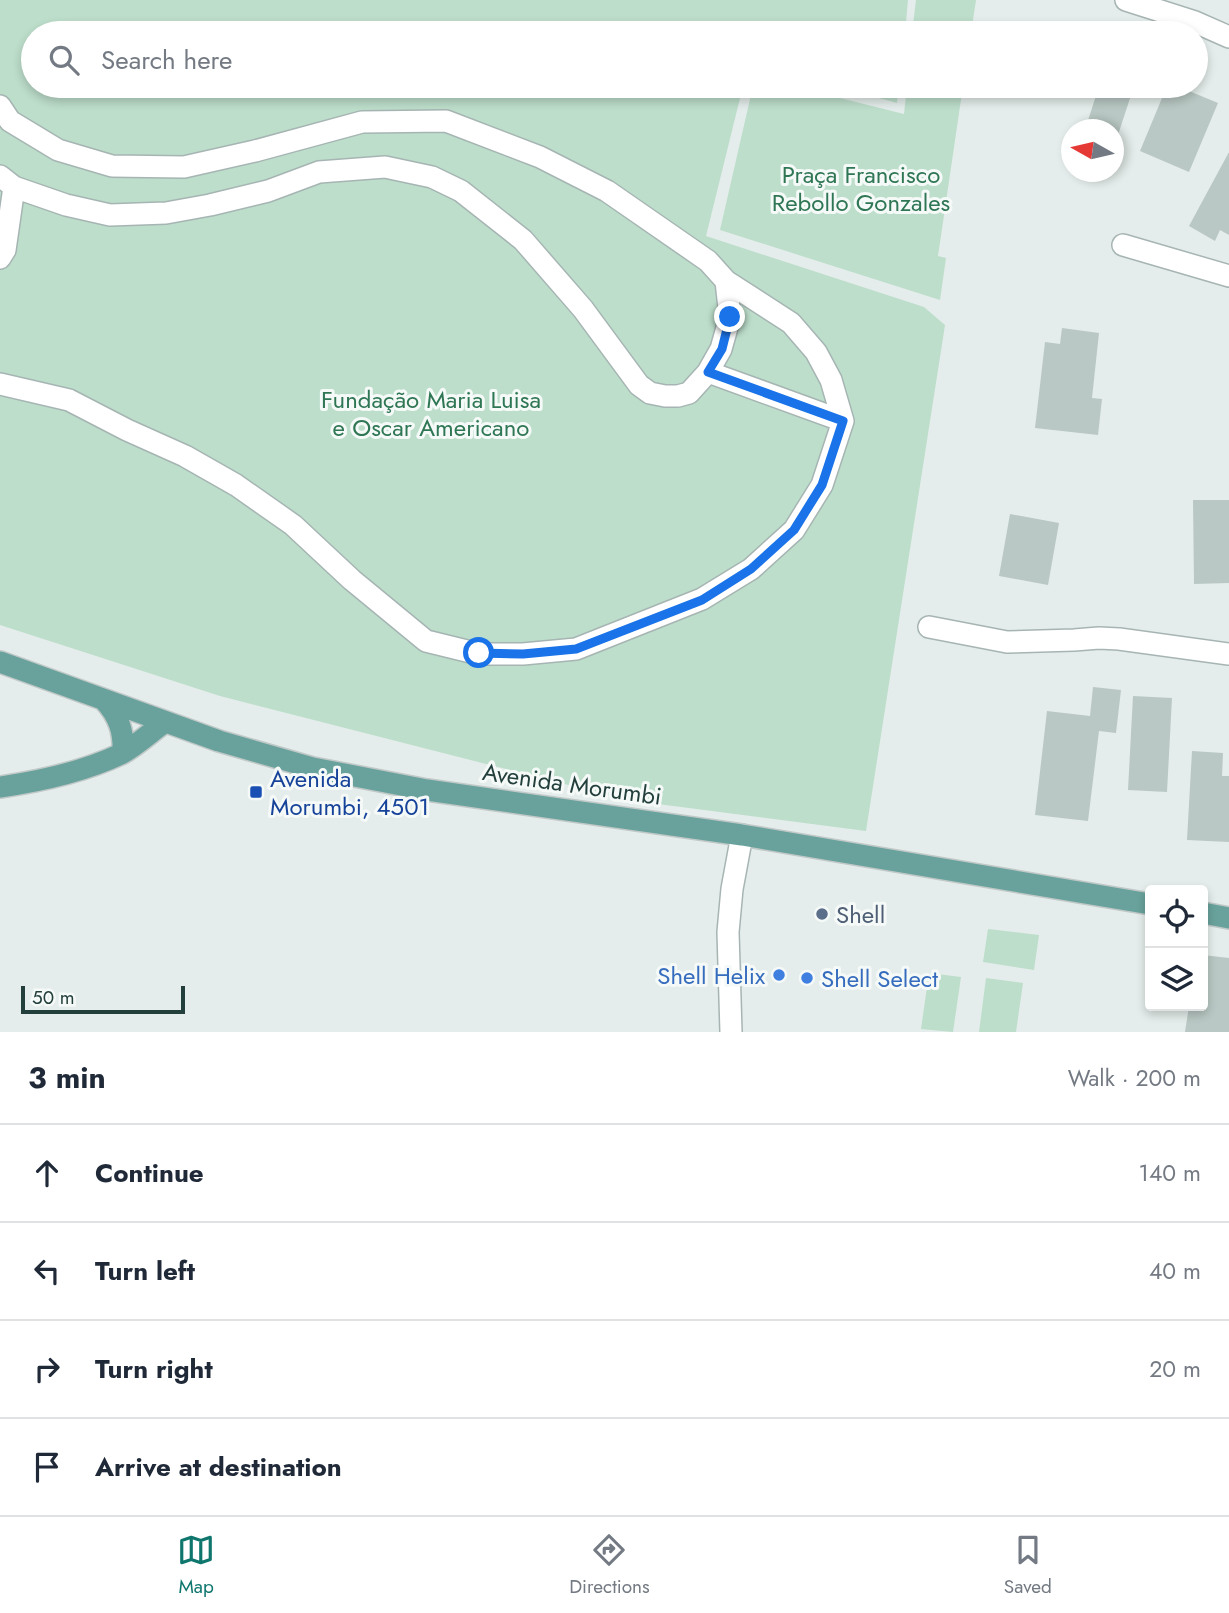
<!DOCTYPE html>
<meta charset="utf-8">
<style>
body{margin:0;font-family:Jost,sans-serif;background:#f2f2f3;color:#1f2937}
.controls{position:absolute;right:21px;bottom:21px;display:grid;overflow:hidden;border-radius:7px;box-shadow:0 4px 10px #0003}
.controls button{width:63px;height:63px;display:grid;place-items:center;padding:0;border:0;border-bottom:2px solid #e0e1e3;background:#fff;color:#1f2937;font:35px sans-serif}
.compass{position:absolute;left:1061px;top:119px;width:63px;height:63px;border-radius:50%;background:#fff;box-shadow:0 4px 10px #0003;rotate:278deg}
.scale{position:absolute;left:21px;bottom:18px;width:164px;box-sizing:border-box;padding-left:7px;border:4px solid #233f3c;border-top:0;font-size:19px;line-height:24px;white-space:nowrap;color:#233f3c;-webkit-text-stroke:5px #f5faf8;paint-order:stroke}
.stop{position:absolute;width:21px;height:21px;margin:-16px;border:5px solid #1a73e8;border-radius:50%;background:#fff}
.stop.end{background:#1a73e8;border-color:#fff;box-shadow:0 2px 7px #0008}
.list{margin:0;padding:0;list-style:none}
h2{display:flex;justify-content:space-between;align-items:center;height:91px;margin:0;padding:0 28px;font-size:30px}
h2 small{font-size:23px;font-weight:400;color:#747a83}
.list li{display:grid;grid-template-columns:46px 1fr auto;gap:21px;align-items:center;box-sizing:border-box;height:98px;padding:0 28px;border-top:2px solid #e0e1e3}
.list b{display:block;font-size:26px;white-space:nowrap}
.list em{font-size:23px;font-style:normal;color:#747a83}
.icon{flex:none;width:38px;height:38px;fill:none;stroke:currentColor;stroke-width:2;stroke-linecap:round;stroke-linejoin:round}
.map{position:relative;flex:none;width:1229px;height:1032px;overflow:hidden}
.search{position:absolute;background:#fff;box-shadow:0 4px 10px #0003;left:21px;right:21px;top:21px;height:77px;display:flex;align-items:center;gap:18px;box-sizing:border-box;padding:0 24px;border-radius:38px;color:#747a83;font-size:26px}
.sheet{height:483px;background:#fff}
nav{display:flex;justify-content:space-around;align-items:center;box-sizing:border-box;height:98px;border-top:2px solid #e0e1e3;background:#fff;font-size:19px;color:#747a83}
nav a{display:grid;justify-items:center;gap:4px}
nav .on{color:#0f766e}
.map>svg:first-child{display:block}
.green{fill:#bddecb}
.building{fill:#b9c8c4}
.lines{fill:none;stroke-linecap:round;stroke-linejoin:round}
.minor-casing{stroke:#a6b5b3;stroke-width:24}
.major-casing{stroke:#c1c9c8;stroke-width:24}
.minor{stroke:#fff;stroke-width:21}
.major{stroke:#69a29c;stroke-width:21}
.route{stroke:#1a73e8;stroke-width:9}
.transit-dot{fill:#1a4fb4;stroke:#f5faf8;stroke-width:2.5}
.service-dot{fill:#5c6f8a;stroke:#f5faf8;stroke-width:2.5}
.shop-dot{fill:#3f7fe0;stroke:#f5faf8;stroke-width:2.5}
.labels{text-anchor:middle;dominant-baseline:central;stroke-width:6;stroke-linejoin:round;paint-order:stroke}
.park-label{font-size:24px;fill:#2e7654;stroke:#f5faf8}
.transit-label{font-size:24px;fill:#164399;stroke:#f5faf8;text-anchor:start}
.street-label{font-size:24px;fill:#233f3c;stroke:#f5faf8}
.service-label{font-size:24px;fill:#4e5e75;stroke:#f5faf8;text-anchor:start}
.shop-label{font-size:24px;fill:#366cbe;stroke:#f5faf8;text-anchor:end}
</style>
<div class="map">
<svg width="1229" height="1032" viewBox="0 0 1229 1032">
<rect width="100%" height="100%" fill="#e4edeb"/>
<path class="green" d="M0 0H908L905 33H33V86H743L706 236 924 307 945 325 866 831 627 800 220 696 0 625Z
M916 0H976L971 33H912Z
M753 86H792L904 114 907 86H963L938 256 946 258 940 300 720 230Z
M836 86H899L897 103Z
M988 929 1039 935 1034 970 983 962Z
M929 973 961 977 953 1032 921 1029Z
M986 978 1023 983 1016 1032H979Z"/>
<path class="building" d="M1099 86H1134L1114 147V130H1085Z
M1167 86H1177L1218 103 1189 172 1140 151Z
M1229 152V235L1220 230 1215 241 1189 226Z
M1062 328 1099 333 1092 398 1102 399 1098 435 1035 428 1045 342 1060 344Z
M1193 500H1229V583L1194 584Z
M1010 514 1059 523 1048 585 999 576Z
M1093 687 1121 690 1116 733 1099 731 1088 821 1035 815 1047 711 1090 716Z
M1133 696 1172 698 1167 792 1128 790Z
M1192 751 1223 753 1222 776H1229V842L1187 840Z
M1203 955 1229 958V1032H1185L1189 1006H1203Z"/>
<g class="lines">
<g class="minor-casing">
<path id="minor" d="M1126 0 1195 22 1229 37
M0 106 10 121 58 150 112 166 184 167 255 151 362 122 446 121 540 157 607 191 708 261 726 281 730 317 721 349 708 372 689 393 678 396H665L650 393 639 385 583 309 523 240 461 191 432 177 385 167 319 172 268 191 210 205 166 213 110 215 66 205 14 187 0 176
M1123 245 1229 276
M0 258 5 250 14 187
M726 281 791 323 816 352 831 380 843 421
M0 384 69 400 127 430 185 456 236 485 293 525 352 580 426 641 479 654H523L576 649 702 599 751 569 794 530 822 485 843 421 708 372
M929 627 1007 642 1074 640 1099 638 1119 639 1229 654
M731 1032 728 932 732 889 742 835"/>
</g>
<g class="major-casing">
<path id="major" d="M0 662 219 741 313 768 427 790 742 835 1150 904
M104 700C119 716 124 732 123 753
M0 787C42 781 83 772 121 754 136 746 151 732 165 722
M1203 913 1229 918"/>
</g>
<use href="#minor" class="minor"/>
<use href="#major" class="major"/>
</g>
<g class="lines">
<path class="route" d="M479 653 523 654 576 649 702 600 751 569 794 530 822 485 843 421 708 372 722 349 730 317"/>
</g>
<rect class="transit-dot" x="249" y="785" width="14" height="14" rx="3.5"/>
<circle class="service-dot" cx="822" cy="914" r="7"/>
<g class="shop-dot">
<circle cx="779" cy="975" r="7"/>
<circle cx="807" cy="978" r="7"/>
</g>
<g class="labels">
<g class="park-label">
<text x="861" y="174">Praça Francisco<tspan x="861" dy="28">Rebollo Gonzales</tspan></text>
<text x="431" y="399">Fundação Maria Luisa<tspan x="431" dy="28">e Oscar Americano</tspan></text>
</g>
<g class="transit-label">
<text x="270" y="778">Avenida<tspan x="270" dy="28">Morumbi, 4501</tspan></text>
</g>
<g class="street-label">
<text transform="translate(572 784) rotate(8)">Avenida Morumbi</text>
</g>
<g class="service-label">
<text x="836" y="914">Shell</text>
</g>
<g class="shop-label">
<text x="765" y="975">Shell Helix</text>
<text x="821" y="978" text-anchor="start">Shell Select</text>
</g>
</g>
</svg>
<div class="controls">
<button><svg class="icon" aria-label="locate" viewBox="0 0 24 24"><circle cx="12" cy="12" r="6"/><path d="M12 2v4M12 18v4M2 12h4M18 12h4"/></svg></button>
<button><svg class="icon" aria-label="layers" viewBox="0 0 24 24"><path d="M12 4l9 5-9 5-9-5zM3 14l9 5 9-5"/></svg></button>
</div>
<svg class="compass" viewBox="-18 -18 36 36"><path d="M0-13l5 13h-10z" fill="#e53935"/><path d="M0 13l5-13h-10z" fill="#747a83"/></svg>
<div class="scale">50 m</div>
<div class="stop" style="left:479px;top:653px"></div>
<div class="stop end" style="left:730px;top:317px"></div>
<div class="search"><svg class="icon" aria-label="search" viewBox="0 0 24 24"><circle cx="10" cy="10" r="6"/><path d="M15 15l6 6"/></svg>Search here</div>
</div>
<section class="sheet">
<h2>3 min<small>Walk · 200 m</small></h2>
<ul class="list">
<li><svg class="icon" aria-label="ahead" viewBox="0 0 24 24"><path d="M12 20V5M6 11l6-6 6 6"/></svg><div><b>Continue</b></div><em>140 m</em></li>
<li><svg class="icon" aria-label="left" viewBox="0 0 24 24"><path d="M17 20v-9H6M10 6l-5 5 5 5"/></svg><div><b>Turn left</b></div><em>40 m</em></li>
<li><svg class="icon" aria-label="right" viewBox="0 0 24 24"><path d="M7 20v-9h11M14 6l5 5-5 5"/></svg><div><b>Turn right</b></div><em>20 m</em></li>
<li><svg class="icon" aria-label="arrive" viewBox="0 0 24 24"><path d="M6 21V4h12l-3 4 3 4H6"/></svg><div><b>Arrive at destination</b></div></li>
</ul>
</section>
<nav>
<a class="on"><svg class="icon" aria-label="map" viewBox="0 0 24 24"><path d="M3 6l6-2 6 2 6-2v14l-6 2-6-2-6 2zM9 4v14M15 6v14"/></svg>Map</a>
<a><svg class="icon" aria-label="directions" viewBox="0 0 24 24"><path d="M12 3l9 9-9 9-9-9zM9 14v-3h6M13 9l2 2-2 2"/></svg>Directions</a>
<a><svg class="icon" aria-label="saved" viewBox="0 0 24 24"><path d="M7 4h10v16l-5-4-5 4z"/></svg>Saved</a>
</nav>
